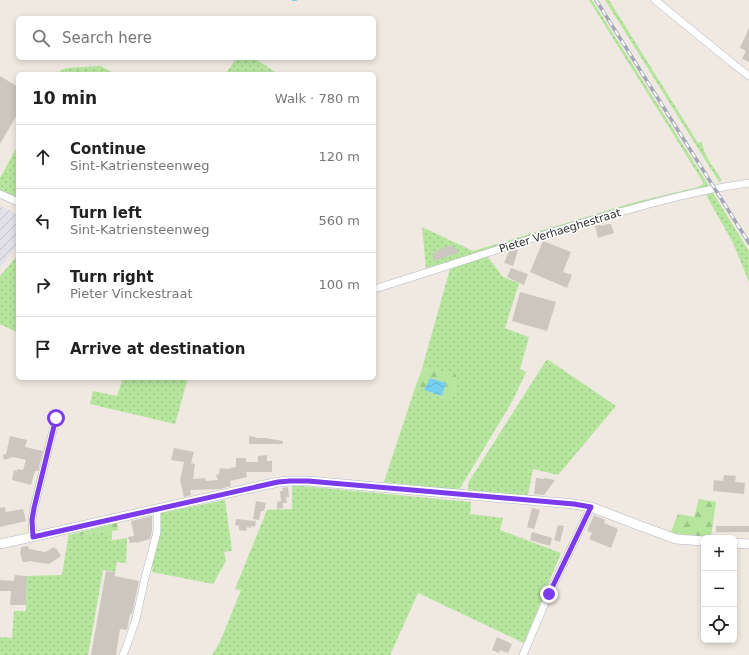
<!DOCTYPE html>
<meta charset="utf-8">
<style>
body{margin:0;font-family:"DejaVu Sans",sans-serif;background:#f2f2f2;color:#222}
.controls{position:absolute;right:12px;bottom:12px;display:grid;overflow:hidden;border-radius:6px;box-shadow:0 2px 6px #0003}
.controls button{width:36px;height:36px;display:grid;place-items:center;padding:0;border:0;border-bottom:1px solid #e0e0e0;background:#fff;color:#222;font:20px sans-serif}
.stop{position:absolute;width:12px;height:12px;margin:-9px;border:3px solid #7c3aed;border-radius:50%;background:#fff}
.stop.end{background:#7c3aed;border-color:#fff;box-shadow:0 1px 4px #0008}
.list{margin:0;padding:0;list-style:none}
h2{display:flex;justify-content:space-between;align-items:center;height:52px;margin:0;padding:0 16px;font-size:17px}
h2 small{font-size:13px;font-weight:400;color:#767676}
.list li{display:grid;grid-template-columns:26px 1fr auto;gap:12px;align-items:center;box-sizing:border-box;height:64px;padding:0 16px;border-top:1px solid #e0e0e0}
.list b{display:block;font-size:15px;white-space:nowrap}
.list p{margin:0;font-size:13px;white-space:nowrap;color:#767676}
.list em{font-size:13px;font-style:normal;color:#767676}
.icon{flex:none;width:22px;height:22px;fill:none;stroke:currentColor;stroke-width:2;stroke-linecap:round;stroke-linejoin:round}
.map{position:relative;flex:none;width:749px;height:655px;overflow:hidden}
.search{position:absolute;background:#fff;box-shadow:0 2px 6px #0003;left:16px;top:16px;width:360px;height:44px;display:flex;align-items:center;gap:10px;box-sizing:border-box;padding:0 14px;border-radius:6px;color:#767676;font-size:15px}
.panel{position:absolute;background:#fff;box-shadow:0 2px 6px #0003;left:16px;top:72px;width:360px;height:308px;border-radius:6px}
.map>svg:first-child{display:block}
.industrial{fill:url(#industrial-furrows)}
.grass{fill:url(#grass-dots)}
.forest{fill:url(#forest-firs)}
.water{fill:url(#water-waves)}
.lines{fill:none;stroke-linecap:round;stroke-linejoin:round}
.stream{stroke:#75cff0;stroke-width:2}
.building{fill:#cbc7bf}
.minor-casing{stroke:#b4b7c1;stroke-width:8}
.tertiary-casing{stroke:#b4b7c1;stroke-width:10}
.minor{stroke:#fff;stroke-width:7}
.tertiary{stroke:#fff;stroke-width:9}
.rail-casing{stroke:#a3a6b8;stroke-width:3.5}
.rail{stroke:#fff;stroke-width:2;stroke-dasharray:6;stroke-linecap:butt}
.route{stroke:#7c3aed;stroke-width:5}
.labels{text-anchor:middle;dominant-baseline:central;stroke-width:3;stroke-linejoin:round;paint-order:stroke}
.street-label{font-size:11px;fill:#2e2e2e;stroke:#fff}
</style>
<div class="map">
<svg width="749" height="655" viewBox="0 0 749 655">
<defs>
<pattern id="industrial-furrows" width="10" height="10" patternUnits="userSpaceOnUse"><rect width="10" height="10" fill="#e3e1e8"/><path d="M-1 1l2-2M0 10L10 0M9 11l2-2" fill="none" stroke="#c3c1c7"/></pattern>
<pattern id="grass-dots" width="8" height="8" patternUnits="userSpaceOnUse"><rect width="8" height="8" fill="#b6e59e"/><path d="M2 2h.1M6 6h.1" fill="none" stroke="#9dc588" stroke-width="1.8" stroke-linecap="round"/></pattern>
<pattern id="forest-firs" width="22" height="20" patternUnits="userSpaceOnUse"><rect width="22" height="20" fill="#b6e59e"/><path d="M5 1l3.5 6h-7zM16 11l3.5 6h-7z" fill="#9dc588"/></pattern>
<pattern id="water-waves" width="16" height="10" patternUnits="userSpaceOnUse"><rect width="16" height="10" fill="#75cff0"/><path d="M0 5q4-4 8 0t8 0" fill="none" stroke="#66b2ce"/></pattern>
</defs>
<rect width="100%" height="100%" fill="#efe9e1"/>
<path class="industrial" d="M0 206 18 214V246L0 267Z"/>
<path class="grass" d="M589 0H592L709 186 426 268 422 227 473 251 636 202 698 187 703 184V182Z
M605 0H609L698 143 702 142C704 156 714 168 722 180L721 181 719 182Z
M237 58H254L278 74H225Z
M101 66 115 74H59L60 71 66 68Z
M18 145V199L0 191V178Z
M713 193 749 251V282L733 243 706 195Z
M18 255V333L0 324V276Z
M487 256 503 277 519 283 505 328 529 337 520 369 526 372 513 400 459 490 384 482 416 385C426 392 438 393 448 400L456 389 427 368 421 372 450 269Z
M547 359 616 406 558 475 533 469 528 495 468 491V483Z
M123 378H188L175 424 90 404 93 391 117 396Z
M292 485 471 502 470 514 503 518 500 530 561 553 524 643 418 593 390 655H212L220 642 241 590 235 589 267 510 292 509Z
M225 500 232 551 224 552 226 561 213 584 152 572 153 567H150L159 533 161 513Z
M110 530 109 541 127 538 126 563 117 562 115 572 103 570 88 655H0V637L12 638 14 611H26L27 576 62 575 68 538Z"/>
<path class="forest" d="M427 368 436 369 456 375C459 388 455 390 448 400L442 396 446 383 430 378 424 390 416 385 421 372Z
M699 499 716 502 711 537 686 535 671 532 678 514 694 517Z
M117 523 118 530 112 531V540L108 541 109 530 68 538V535Z"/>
<path class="water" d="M430 378 446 383 442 396 424 390Z"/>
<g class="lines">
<path class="stream" d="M293 0H296"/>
</g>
<path class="building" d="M749 28V62L742 59 746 51 740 48Z
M0 76 18 87V113L0 144Z
M608 224H611L614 233 598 238 595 226 600 225 601 226Z
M543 241 571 252 563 272 572 275 567 288 530 272Z
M452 245 453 248 456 247 458 253 434 261 432 254 435 253V251Z
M515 249 518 250 513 266 504 263 509 251Z
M511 268 528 274 524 285 507 277Z
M520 292 556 302 547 331 512 321Z
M10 436 27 440 25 447 43 451 38 471H35L31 485 12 480 14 470 17 471V469L23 470 26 460 13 457 4 460 3 455 6 454Z
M249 436 255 437 256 438H265L283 441V444H249Z
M174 448 194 452 191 463 195 464 193 479 205 478 206 481 218 480 216 475 219 474 220 468 227 469 236 467V458H246V462H258V456L267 455V461H272V472H246L247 477 230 481 231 486 220 489 190 490 191 495 184 497 180 480 184 462 171 460Z
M724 475 736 476 735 482 745 483 744 494 713 491 714 480 723 481Z
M536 478 544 479V478L555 480 544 495 534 494Z
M288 487 289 497H286L287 503H283V508L277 509V502L281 501 280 491H283L282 488Z
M256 501 266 503 264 511H261L259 520 253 519Z
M5 507 6 512 23 509 26 521 0 527V508Z
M532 508 540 510 534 529 527 527Z
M594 515 605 520 604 523 618 529 611 548 589 539 592 533 587 531Z
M152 516V531L150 539 136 543V542L130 543 128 537 134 536 131 521Z
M236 519 256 521 255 527 251 526V528L247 527 246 531 239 530V526L235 525Z
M558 525 564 526 560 542 554 540Z
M716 526H749V532H716Z
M532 532 552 538 550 546 530 540Z
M28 546 29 549 45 552 54 547 55 549 56 548 61 556 49 564 28 561V562H23L20 553 21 550V547Z
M106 571 115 572V576L139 581 132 614H130L127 630 120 629 116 655H91Z
M15 575 27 576 26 605H10L11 591H0V580L14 581Z
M497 637 512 644 508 653 500 650 499 653 492 650Z"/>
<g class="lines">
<g class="minor-casing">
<path id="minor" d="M655 0 731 62 749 76
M0 194 18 202
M374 289C449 266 524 240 599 218 648 204 698 190 749 183
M33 537 32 520 34 508 56 418
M123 655 127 645 136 619 145 578 157 532V509
M523 655 549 594 591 507"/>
</g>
<g class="tertiary-casing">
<path id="tertiary" d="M734 543 749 544
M0 544 278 482 290 481H308L574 504 591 507 638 525 676 539 704 541"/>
</g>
<use href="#minor" class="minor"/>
<use href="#tertiary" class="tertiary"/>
<g class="rail-casing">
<path id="rail" d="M596 0 749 243"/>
</g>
<use href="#rail" class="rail"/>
</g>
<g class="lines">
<path class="route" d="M56 418 34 508 32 520 33 537 278 482 290 481H308L574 504 591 507 549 594"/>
</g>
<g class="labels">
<g class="street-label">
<text transform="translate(560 231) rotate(-17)">Pieter Verhaeghestraat</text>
</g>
</g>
</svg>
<div class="controls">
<button>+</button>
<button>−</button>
<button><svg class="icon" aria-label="locate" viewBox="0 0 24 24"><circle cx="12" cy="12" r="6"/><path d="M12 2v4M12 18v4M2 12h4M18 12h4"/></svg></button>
</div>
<div class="stop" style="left:56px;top:418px"></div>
<div class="stop end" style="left:549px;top:594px"></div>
<div class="search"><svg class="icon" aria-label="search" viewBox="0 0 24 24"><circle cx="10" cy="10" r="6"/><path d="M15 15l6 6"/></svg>Search here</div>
<section class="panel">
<h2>10 min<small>Walk · 780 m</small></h2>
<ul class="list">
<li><svg class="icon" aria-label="ahead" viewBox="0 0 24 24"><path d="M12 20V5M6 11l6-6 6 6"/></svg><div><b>Continue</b><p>Sint-Katriensteenweg</p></div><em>120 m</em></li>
<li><svg class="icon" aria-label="left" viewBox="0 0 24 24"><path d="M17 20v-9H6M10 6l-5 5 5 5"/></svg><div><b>Turn left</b><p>Sint-Katriensteenweg</p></div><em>560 m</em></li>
<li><svg class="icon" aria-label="right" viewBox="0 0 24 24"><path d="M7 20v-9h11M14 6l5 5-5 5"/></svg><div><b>Turn right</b><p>Pieter Vinckestraat</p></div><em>100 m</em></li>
<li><svg class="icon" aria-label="arrive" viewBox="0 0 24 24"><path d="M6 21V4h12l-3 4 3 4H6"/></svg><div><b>Arrive at destination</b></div></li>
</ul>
</section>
</div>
